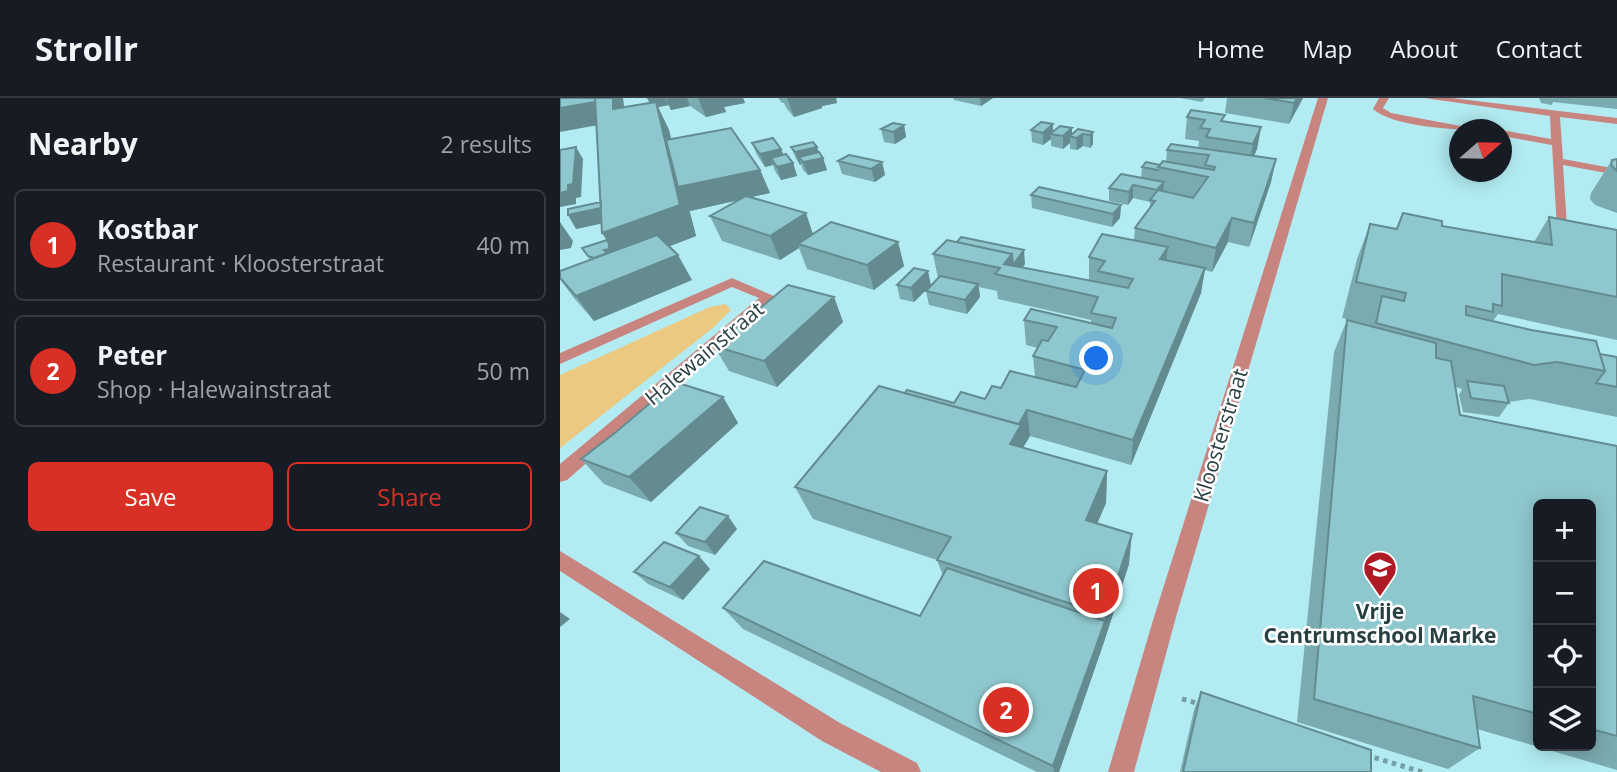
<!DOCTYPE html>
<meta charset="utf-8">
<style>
body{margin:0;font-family:"Open Sans",sans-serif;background:#242831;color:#f1f3f6}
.controls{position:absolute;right:21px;bottom:21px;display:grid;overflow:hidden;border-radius:10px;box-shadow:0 4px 18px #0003}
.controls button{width:63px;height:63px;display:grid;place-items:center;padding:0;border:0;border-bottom:2px solid #363941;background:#171b24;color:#f1f3f6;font:35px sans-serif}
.compass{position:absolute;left:889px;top:21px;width:63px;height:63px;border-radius:50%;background:#171b24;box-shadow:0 4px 18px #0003;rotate:70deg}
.you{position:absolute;left:537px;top:261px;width:24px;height:24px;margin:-18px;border:5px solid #fff;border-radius:50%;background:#1a73e8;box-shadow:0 0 0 10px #1a73e833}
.badge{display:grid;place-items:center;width:46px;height:46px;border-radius:50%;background:#d93025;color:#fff;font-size:23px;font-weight:700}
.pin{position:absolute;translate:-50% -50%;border:4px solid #fff;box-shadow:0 2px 7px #0006}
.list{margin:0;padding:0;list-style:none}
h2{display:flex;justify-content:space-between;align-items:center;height:91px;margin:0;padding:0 28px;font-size:30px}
h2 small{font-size:23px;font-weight:400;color:#9ea1a6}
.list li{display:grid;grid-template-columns:46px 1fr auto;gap:21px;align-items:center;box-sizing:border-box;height:112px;margin:0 14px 14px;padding:0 14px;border:2px solid #363941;border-radius:10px}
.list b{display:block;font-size:26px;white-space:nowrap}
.list p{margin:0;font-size:23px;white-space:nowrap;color:#9ea1a6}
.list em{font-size:23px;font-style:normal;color:#9ea1a6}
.actions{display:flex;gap:14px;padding:21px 28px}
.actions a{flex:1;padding:16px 0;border:2px solid #d93025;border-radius:10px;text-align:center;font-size:24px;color:#d93025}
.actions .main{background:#d93025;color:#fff}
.icon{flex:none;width:38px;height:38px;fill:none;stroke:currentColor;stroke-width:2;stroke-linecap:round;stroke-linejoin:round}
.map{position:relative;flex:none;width:1057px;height:674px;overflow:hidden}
header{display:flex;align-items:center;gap:42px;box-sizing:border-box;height:98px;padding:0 35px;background:#171b24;border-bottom:2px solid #363941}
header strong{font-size:33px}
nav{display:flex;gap:38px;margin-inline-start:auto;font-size:24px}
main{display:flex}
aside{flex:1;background:#171b24}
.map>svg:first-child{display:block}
.green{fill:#ecc980}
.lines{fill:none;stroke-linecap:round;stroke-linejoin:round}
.path{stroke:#75a0a4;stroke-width:5;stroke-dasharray:4.5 4.5;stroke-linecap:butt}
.minor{fill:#c88580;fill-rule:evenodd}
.wall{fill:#7aabb0;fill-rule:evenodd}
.shaded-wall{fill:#638b90}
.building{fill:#8ec7cd;stroke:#638b90;stroke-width:2}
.labels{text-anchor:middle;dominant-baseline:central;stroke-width:5;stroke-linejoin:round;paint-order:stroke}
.street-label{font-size:21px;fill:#294043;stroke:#fff}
.poi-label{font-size:21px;font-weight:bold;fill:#294043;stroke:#fff}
</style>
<header>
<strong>Strollr</strong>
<nav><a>Home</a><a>Map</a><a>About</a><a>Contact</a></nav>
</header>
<main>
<aside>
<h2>Nearby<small>2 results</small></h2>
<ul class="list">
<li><span class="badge">1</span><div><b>Kostbar</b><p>Restaurant · Kloosterstraat</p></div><em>40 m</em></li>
<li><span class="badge">2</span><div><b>Peter</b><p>Shop · Halewainstraat</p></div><em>50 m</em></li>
</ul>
<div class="actions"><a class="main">Save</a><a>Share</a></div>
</aside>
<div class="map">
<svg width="1057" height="674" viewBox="0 0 1057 674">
<rect width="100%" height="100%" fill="#b2ecf2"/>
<path class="green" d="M166 206 171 212 154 229 0 350V277L150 209Z"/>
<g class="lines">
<path class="path" d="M622 601 640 606
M806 657 862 674"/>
<path class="minor" d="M758 0H768L616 519 574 674H548L594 519Z
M819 0H829L823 10 831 15 922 32C895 32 833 29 813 11Z
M864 0H892L1057 20V26L1000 19 1003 61 1057 71V77L1003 67 1008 145 1002 149 998 148 992 47 942 38V32L991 41 990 18Z
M172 180 216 199 7 382 0 384V366L199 200 172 189 0 266V255Z
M0 453 280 625 357 665 361 674H321L262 643 0 473Z"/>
</g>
<path class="wall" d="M0 0H63L64 10 90 5 87 0H183L185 5 164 9 166 14 146 19 130 8 111 12 109 7 98 9 109 32 111 41 200 72 210 95 191 99 253 136 338 144 344 168 314 192 247 171 239 150 220 162 162 143 150 118 179 102 130 113 129 111 136 138 109 148 132 182 34 223 14 200 0 181V173L30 162 22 150 47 142 42 125 16 131 41 104 36 28Z
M218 0H276L277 5 262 8V10L234 19 227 11 224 5H222Z
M393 0H433L421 8 394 2Z
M620 0H645L642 4Z
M667 0H743L729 26 665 15Z
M979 0H1057V11L993 4 992 7 981 5Z
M627 19 701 29 697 51 694 58 716 61 711 84 689 149 668 144 652 174 645 172 641 195 571 367 470 338 464 348V350L547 373 546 405 537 425 569 466 544 544 499 674H477L183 531 163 510 360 518 383 478 377 462 253 421 235 389 345 295 394 305 425 301 441 290 475 279 473 258 478 250 466 247 464 222 531 225V222L438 201 437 193 419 189 420 199 407 216 369 207 366 193 378 180 373 156 465 166 463 169 529 182V159L574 142 575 130 590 111V104L573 100 568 107 549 103V90L581 80 582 69 600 67 606 63 607 52 638 50 639 43 625 41Z
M344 27 346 39 335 46 324 44 321 31Z
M512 30V36L533 34V46L530 50 523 48 517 52 510 51V45L503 51 491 48V41L483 47 472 44 471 32 493 34Z
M192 45 221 51 223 57 233 65 237 78 221 82 215 73 213 67 205 69 197 57Z
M231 49 259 55 263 60 267 72 248 77 243 72 241 66 240 67 236 61Z
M1057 61V115L1035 107 1030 101 1031 95 1052 62Z
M278 63 322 64 325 77 315 84 282 76Z
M471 97 561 107 560 120 552 129 472 110Z
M843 115 882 128 974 144 989 119 1057 132V242L938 216 933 223 1040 256 1057 259V319L970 301 949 304V305L939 319 903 314 899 297 902 291 896 289 900 317 1057 348V672L917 631 920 650 888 671 737 624 774 254 787 222 810 228V227L782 220 797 161 810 126 836 131ZM978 406H1031V648H978Z
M337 187H371L354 204 340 201Z
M274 199 283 224 217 289 169 273 154 248Z
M163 299 178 325 91 404 44 386 21 361Z
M177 431 155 457 128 448 116 435Z
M150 471 123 502 88 486 74 474Z
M641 594 811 674H620L634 612Z"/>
<path class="shaded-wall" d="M50 0H63L64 10 49 25 0 34V10Z
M87 0H105L109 7 98 9 109 32 123 88 200 72 210 95 130 113 129 111 136 138 62 167 58 164 44 152 49 146 42 135 93 10Z
M106 0H127L130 8 111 12Z
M138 0H183L185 5 164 9 166 14 146 19Z
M227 0H276L277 5 262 8V10L234 19Z
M420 0H433L421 8Z
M737 0H743L729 26 734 5Z
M493 26V37L490 36 491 41 483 47V35Z
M344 27 346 39 335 46 333 34Z
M701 29 697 51 689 69 693 46Z
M512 30V39L510 38V45L503 51V38Z
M533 34V46L530 50V37Z
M523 36V48L517 52 516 40Z
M16 49 23 61 21 99 16 100V106L0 109V95L8 87Z
M257 49 261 60H263L267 72 248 77 243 64 239 59 241 66 240 67 235 54Z
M221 51 226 63 211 60 213 67 205 69 200 56Z
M716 61 711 84 689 149 694 125Z
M322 64 325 77 315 84 311 71Z
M233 65 237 78 221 82 217 69Z
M604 84 603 97 597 92Z
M573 87V100L568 107 569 94Z
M561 107 560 120 552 129 553 116Z
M50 108 58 122 16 131 8 117Z
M246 115 254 139 238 146 239 150 220 162 210 138Z
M672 120 668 144 652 174 656 150Z
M0 124 13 143 11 150 0 152Z
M338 144 344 168 314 192 307 167Z
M608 149 605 173 600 161Z
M464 152 465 166 455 180 453 167Z
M452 156 454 180 444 166Z
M118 157 132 182 34 223 16 198Z
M645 170 641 195 571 367 573 342Z
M368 173 371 187 354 204 351 190Z
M418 186 420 199 407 216 405 202Z
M274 199 283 224 217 289 204 263Z
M163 299 178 325 91 404 69 379Z
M467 312 470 338 464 348 465 360 450 346 455 332Z
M547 373 546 405 526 452V422Z
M168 418 177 431 155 457 145 444Z
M572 436 569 466 544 544 499 674H494L493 668 545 523V517Z
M139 458 150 471 123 502 110 489Z
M0 514 10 521 0 529Z"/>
<path class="building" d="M0 0H35V4L0 10Z
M35 0H53V11L96 4 120 107 42 135Z
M705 0H737L734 5Z
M631 12 665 17 661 23 701 29 693 46 646 39 650 31 640 30 645 22 627 19Z
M481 24 493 26 483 35 471 32Z
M333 25 344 27 333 34 321 31Z
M500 28 512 30 503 38 490 36Z
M171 30 200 72 118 89 106 42Z
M518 31 533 34 530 37 523 36 516 40 510 38Z
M213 40 221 51 200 56 192 45Z
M253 44 257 49 235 54 231 49Z
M611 46 716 61 694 125 672 120 656 150 575 130 595 103 590 102 598 92 633 100 648 79 598 69 603 63 654 72 655 69 645 67 649 57 607 52Z
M16 49 13 86 8 87V93L0 95V52Z
M259 54 263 60 243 64 239 59Z
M226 56 233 65 217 69 211 60Z
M289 57 322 64 311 71 278 63Z
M1057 61V73L1051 67 1052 62Z
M586 64 600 67 598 72 582 69Z
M561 76 604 84 597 92 573 87 569 94 549 90Z
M479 89 561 107 553 116 471 97Z
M186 98 246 115 210 138 150 118Z
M41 104V110L8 117V111Z
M843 115 882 123V128L992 147 989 119 1057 132V199L942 176V208L933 206V214L906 208V217L971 232 1036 243 1045 273 997 264 974 267 816 225 822 198 844 203 846 195 796 184 810 126 837 131Z
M271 124 338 144 307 167 238 146Z
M542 136 608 149 600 161 645 170 573 342 467 312 459 326 345 295 347 292 394 305 401 294 425 301 432 288 441 290 450 273 516 289 525 272 473 258 482 242 488 243 497 229 464 222 471 211 552 230 556 220 531 215 538 199 435 176 440 170 373 156 387 142 452 156 444 166 568 190 573 181 538 173 545 163 529 159Z
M97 137 118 157 16 198 0 180V173Z
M401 139 464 152 453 167 452 156 397 144Z
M47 142 49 146V151L44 152 47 155 34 160 28 158 22 150Z
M354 170 368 173 351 190 337 187Z
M380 178 418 186 405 202 366 193Z
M228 187 274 199 204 263 154 248Z
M787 222 876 245V260L891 263 900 317 1057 348V638L1031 631V406H978V616L913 598 920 650 754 601Z
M1040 256 1057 259V289L1036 285 1045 273Z
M907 283 944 288 949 305 911 300Z
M115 284 163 299 69 379 21 361 56 334Z
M319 288 454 325 461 327 450 346 547 373 526 422 572 436 545 517 377 462 391 439 235 389Z
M140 409 168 418 145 444 116 435Z
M104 444 139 458 110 489 74 474Z
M204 463 360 518 387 470 545 523 493 668 163 510Z
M641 594 811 652V674H623Z"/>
<defs>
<g id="school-pin" transform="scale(1.75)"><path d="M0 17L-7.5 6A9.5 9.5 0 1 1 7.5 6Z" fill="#ae1b25" stroke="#fff"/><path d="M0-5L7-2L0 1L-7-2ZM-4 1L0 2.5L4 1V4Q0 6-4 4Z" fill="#fff"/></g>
</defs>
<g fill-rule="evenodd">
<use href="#school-pin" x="820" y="470"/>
</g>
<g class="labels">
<g class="street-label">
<text transform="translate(144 255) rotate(-40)">Halewainstraat</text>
<text transform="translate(660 337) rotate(-73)">Kloosterstraat</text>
</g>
<g class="poi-label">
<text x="820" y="513">Vrije<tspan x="820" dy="24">Centrumschool Marke</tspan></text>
</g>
</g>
</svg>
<div class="controls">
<button>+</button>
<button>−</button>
<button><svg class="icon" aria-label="locate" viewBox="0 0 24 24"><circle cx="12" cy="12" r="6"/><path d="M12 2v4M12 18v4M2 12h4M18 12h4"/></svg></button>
<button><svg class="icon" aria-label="layers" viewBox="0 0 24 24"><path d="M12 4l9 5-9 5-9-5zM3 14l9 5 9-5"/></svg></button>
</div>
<svg class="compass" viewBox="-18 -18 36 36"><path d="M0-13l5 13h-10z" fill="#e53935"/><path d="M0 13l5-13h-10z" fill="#9ea1a6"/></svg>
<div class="you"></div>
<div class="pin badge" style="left:536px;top:493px">1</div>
<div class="pin badge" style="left:446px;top:612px">2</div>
</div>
</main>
